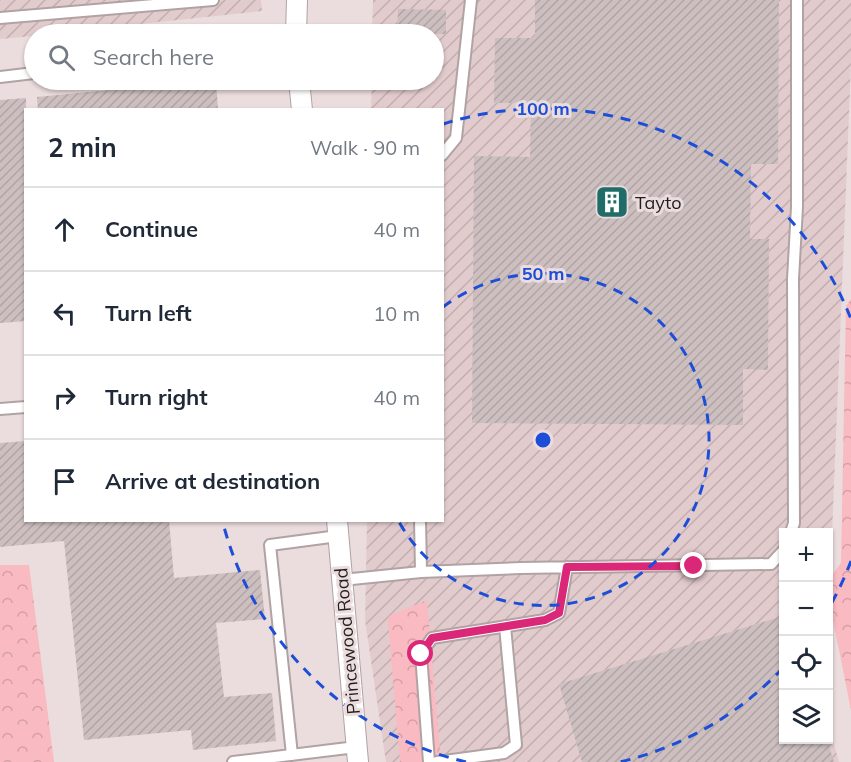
<!DOCTYPE html>
<meta charset="utf-8">
<style>
body{margin:0;font-family:Mulish,sans-serif;background:#f2f2f3;color:#1f2937}
.controls{position:absolute;right:18px;bottom:18px;display:grid;overflow:hidden;border-radius:0px;box-shadow:0 2px 4px #0004}
.controls button{width:54px;height:54px;display:grid;place-items:center;padding:0;border:0;border-bottom:2px solid #e0e1e3;background:#fff;color:#1f2937;font:30px sans-serif}
.stop{position:absolute;width:18px;height:18px;margin:-14px;border:4px solid #db2777;border-radius:50%;background:#fff}
.stop.end{background:#db2777;border-color:#fff;box-shadow:0 2px 6px #0008}
.list{margin:0;padding:0;list-style:none}
h2{display:flex;justify-content:space-between;align-items:center;height:78px;margin:0;padding:0 24px;font-size:26px}
h2 small{font-size:20px;font-weight:400;color:#747a83}
.list li{display:grid;grid-template-columns:39px 1fr auto;gap:18px;align-items:center;box-sizing:border-box;height:84px;padding:0 24px;border-top:2px solid #e0e1e3}
.list b{display:block;font-size:22px;white-space:nowrap}
.list em{font-size:20px;font-style:normal;color:#747a83}
.icon{flex:none;width:33px;height:33px;fill:none;stroke:currentColor;stroke-width:2;stroke-linecap:round;stroke-linejoin:round}
.map{position:relative;flex:none;width:851px;height:762px;overflow:hidden}
.search{position:absolute;background:#fff;box-shadow:0 2px 4px #0004;left:24px;top:24px;width:420px;height:66px;display:flex;align-items:center;gap:15px;box-sizing:border-box;padding:0 21px;border-radius:33px;color:#747a83;font-size:22px}
.panel{position:absolute;background:#fff;box-shadow:0 2px 4px #0004;left:24px;top:108px;width:420px;height:414px;border-radius:0px}
.map>svg:first-child{display:block}
.industrial{fill:url(#industrial-furrows)}
.forest{fill:url(#forest-crowns)}
.building{fill:url(#building-hatch)}
.lines{fill:none;stroke-linecap:round;stroke-linejoin:round}
.service-casing{stroke:#b1a3a4;stroke-width:14}
.minor-casing{stroke:#b1a3a4;stroke-width:22}
.service{stroke:#fff;stroke-width:10}
.minor{stroke:#fff;stroke-width:20}
.route{stroke:#db2777;stroke-width:8}
.ring{fill:none;stroke:#1d4ed8;stroke-width:3;stroke-dasharray:10 8}
.labels{text-anchor:middle;dominant-baseline:central;stroke-width:6;stroke-linejoin:round;paint-order:stroke}
.poi-label{font-size:18px;fill:#231e1e;stroke:#ebdcdd;text-anchor:start}
.street-label{font-size:18px;fill:#231e1e;stroke:#ebdcdd}
.centre{fill:#1d4ed8;stroke:#ebdcdd;stroke-width:3}
.ring-label{font-size:18px;text-anchor:middle;font-weight:bold;fill:#1d4ed8;stroke:#ebdcdd;stroke-width:6;stroke-linejoin:round;paint-order:stroke}
</style>
<div class="map">
<svg width="851" height="762" viewBox="0 0 851 762">
<defs>
<pattern id="industrial-furrows" width="10" height="10" patternUnits="userSpaceOnUse" patternTransform="scale(1.5)"><rect width="10" height="10" fill="#e2cbcd"/><path d="M-1 1l2-2M0 10L10 0M9 11l2-2" fill="none" stroke="#c2aeb0"/></pattern>
<pattern id="forest-crowns" width="20" height="18" patternUnits="userSpaceOnUse" patternTransform="scale(1.5)"><rect width="20" height="18" fill="#f9bac1"/><path d="M2 6a3 3 0 1 1 6 0M12 15a3 3 0 1 1 6 0" fill="none" stroke="#d59fa5"/></pattern>
<pattern id="building-hatch" width="6" height="6" patternUnits="userSpaceOnUse" patternTransform="scale(1.5)"><rect width="6" height="6" fill="#cdbfc0"/><path d="M-1 1l2-2M0 6l6-6M5 7l2-2" fill="none" stroke="#b0a4a5"/></pattern>
</defs>
<rect width="100%" height="100%" fill="#ebdcdd"/>
<path class="industrial" d="M0 0H261L262 11 45 34H34V36L0 39Z
M373 0H851V63L830 585H828V532H784V740H828L829 727 839 762H386L365 620 367 521 442 520V110L371 109 372 80H434V34H372Z"/>
<path class="forest" d="M851 299V710L828 595 829 579 841 563 846 306Z
M0 565H29L54 762H0Z
M427 600 441 762H400L388 621 389 616Z"/>
<path class="building" d="M535 0H779L778 164H751L750 239H769L768 370 743 369V425L472 423 474 156 530 157 531 103H494L495 38H535Z
M398 9 446 10V34H397Z
M216 80 218 110H38L37 97Z
M26 98V321L0 323V100Z
M26 441V520H169L174 578 260 570 265 619 216 623 224 697 272 693 276 741 193 750 191 730 84 740 64 541 0 547V443Z
M783 616V740H827L834 762H582L559 684Z"/>
<g class="lines">
<g class="service-casing">
<path id="service" d="M0 18 213 0
M0 77 34 73
M442 155 456 138 471 0
M0 409 26 407
M420 520 421 572
M791 532 794 523 793 279 797 207V0
M342 580 421 572 521 568 771 564 784 550
M292 755 270 545 338 536
M233 762 356 747
M429 762 421 654 432 638 545 620 559 613 567 567
M437 762 504 753 516 745 505 626"/>
</g>
<g class="minor-casing">
<path id="minor" d="M296 34 297 0
M299 80 302 110
M337 520 358 762"/>
</g>
<use href="#service" class="service"/>
<use href="#minor" class="minor"/>
</g>
<g class="lines">
<path class="route" d="M421 654 432 638 545 620 559 613 567 567 694 566"/>
</g>
<g class="ring">
<path d="M443 307A166 166 0 1 1 399 522"/>
<path d="M851 561A331 331 0 0 1 830 606M783 668A331 331 0 0 1 620 762M466 762A331 331 0 0 1 223 523M443 124A331 331 0 0 1 851 319"/>
</g>
<defs>
<g id="building-square" transform="scale(1.725)"><rect x="-9" y="-9" width="18" height="18" rx="4" fill="#206c69" stroke="#ebdcdd"/><path d="M-4-6H4V6H1V3H-1V6H-4ZM-2.5-4.3h1.7v1.8h-1.7ZM.8-4.3h1.7v1.8H.8ZM-2.5-1h1.7V.8h-1.7ZM.8-1h1.7V.8H.8Z" fill="#fff"/></g>
</defs>
<g fill-rule="evenodd">
<use href="#building-square" x="612" y="202"/>
</g>
<g class="labels">
<g class="poi-label">
<text x="635" y="202">Tayto</text>
</g>
<g class="street-label">
<text transform="translate(347 641) rotate(-95)">Princewood Road</text>
</g>
</g>
<circle cx="543" cy="440" r="9" class="centre"/>
<g class="ring-label">
<text x="543" y="115">100 m</text>
<text x="543" y="280">50 m</text>
</g>
</svg>
<div class="controls">
<button>+</button>
<button>−</button>
<button><svg class="icon" aria-label="locate" viewBox="0 0 24 24"><circle cx="12" cy="12" r="6"/><path d="M12 2v4M12 18v4M2 12h4M18 12h4"/></svg></button>
<button><svg class="icon" aria-label="layers" viewBox="0 0 24 24"><path d="M12 4l9 5-9 5-9-5zM3 14l9 5 9-5"/></svg></button>
</div>
<div class="stop" style="left:421px;top:654px"></div>
<div class="stop end" style="left:694px;top:566px"></div>
<div class="search"><svg class="icon" aria-label="search" viewBox="0 0 24 24"><circle cx="10" cy="10" r="6"/><path d="M15 15l6 6"/></svg>Search here</div>
<section class="panel">
<h2>2 min<small>Walk · 90 m</small></h2>
<ul class="list">
<li><svg class="icon" aria-label="ahead" viewBox="0 0 24 24"><path d="M12 20V5M6 11l6-6 6 6"/></svg><div><b>Continue</b></div><em>40 m</em></li>
<li><svg class="icon" aria-label="left" viewBox="0 0 24 24"><path d="M17 20v-9H6M10 6l-5 5 5 5"/></svg><div><b>Turn left</b></div><em>10 m</em></li>
<li><svg class="icon" aria-label="right" viewBox="0 0 24 24"><path d="M7 20v-9h11M14 6l5 5-5 5"/></svg><div><b>Turn right</b></div><em>40 m</em></li>
<li><svg class="icon" aria-label="arrive" viewBox="0 0 24 24"><path d="M6 21V4h12l-3 4 3 4H6"/></svg><div><b>Arrive at destination</b></div></li>
</ul>
</section>
</div>
